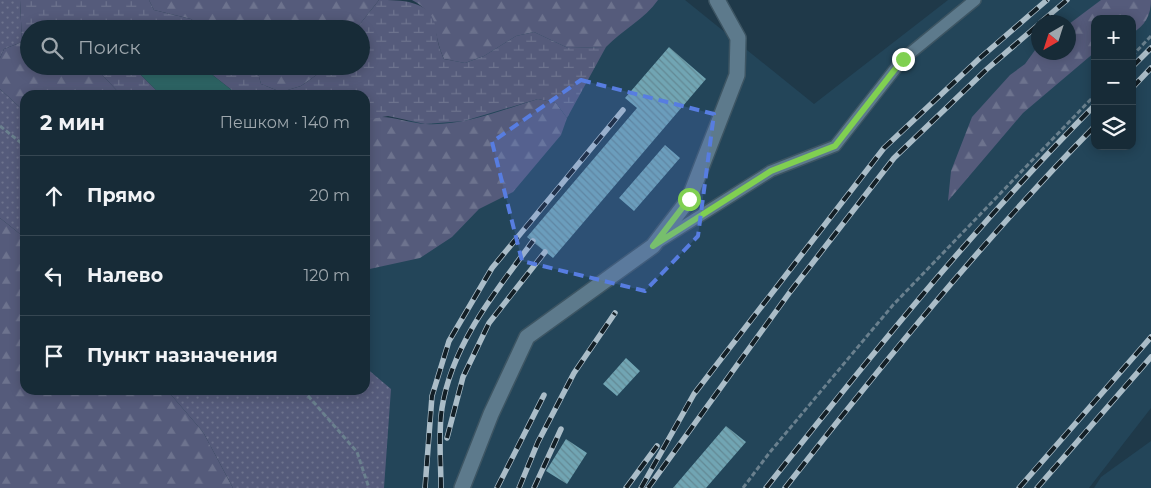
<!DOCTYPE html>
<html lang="ru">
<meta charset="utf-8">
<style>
body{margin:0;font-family:Montserrat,sans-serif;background:#243742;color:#f1f3f6}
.controls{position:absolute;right:15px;top:15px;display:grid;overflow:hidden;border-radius:10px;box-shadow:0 2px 12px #0003}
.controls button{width:45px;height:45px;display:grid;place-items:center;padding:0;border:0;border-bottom:1px solid #364752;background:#172b37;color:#f1f3f6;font:25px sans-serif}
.compass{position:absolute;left:1031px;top:15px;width:45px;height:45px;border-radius:50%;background:#172b37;box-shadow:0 2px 12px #0003;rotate:219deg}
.stop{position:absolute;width:15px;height:15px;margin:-11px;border:4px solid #80d051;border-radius:50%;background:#fff}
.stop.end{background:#80d051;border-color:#fff;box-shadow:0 1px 5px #0008}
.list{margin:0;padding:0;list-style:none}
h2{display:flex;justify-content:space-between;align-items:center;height:65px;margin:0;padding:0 20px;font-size:21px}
h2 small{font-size:16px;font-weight:400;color:#9ea7ad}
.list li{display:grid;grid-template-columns:32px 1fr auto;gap:15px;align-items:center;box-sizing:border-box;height:80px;padding:0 20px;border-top:1px solid #364752}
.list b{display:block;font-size:19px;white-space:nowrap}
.list em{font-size:16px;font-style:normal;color:#9ea7ad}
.icon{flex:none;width:28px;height:28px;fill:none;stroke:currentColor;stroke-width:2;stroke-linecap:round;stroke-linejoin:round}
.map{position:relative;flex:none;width:1151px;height:488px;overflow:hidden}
.search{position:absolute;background:#172b37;box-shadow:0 2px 12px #0003;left:20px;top:20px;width:350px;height:55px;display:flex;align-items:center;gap:12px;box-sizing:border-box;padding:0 18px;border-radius:28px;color:#9ea7ad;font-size:19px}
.panel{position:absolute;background:#172b37;box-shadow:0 2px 12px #0003;left:20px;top:90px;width:350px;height:305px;border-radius:15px}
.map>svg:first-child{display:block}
.built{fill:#234559;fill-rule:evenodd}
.grass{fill:url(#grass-dots)}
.forest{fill:url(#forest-firs)}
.wetland{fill:url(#wetland-marsh)}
.water{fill:#2e6666}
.building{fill:url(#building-back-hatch)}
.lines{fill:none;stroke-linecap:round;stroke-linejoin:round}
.lane-casing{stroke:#3d5563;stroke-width:14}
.street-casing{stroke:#3d5563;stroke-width:18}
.path{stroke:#6a808e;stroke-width:3;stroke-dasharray:5 2.5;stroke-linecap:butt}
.lane{stroke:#5d7a8c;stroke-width:11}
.street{stroke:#5d7a8c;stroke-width:15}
.rail-casing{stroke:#abbdc8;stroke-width:5.5}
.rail{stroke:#131f26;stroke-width:4;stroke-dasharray:11;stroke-linecap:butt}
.route{stroke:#80d051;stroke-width:6}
.marked{fill:#577de1;fill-opacity:0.2;stroke:#577de1;stroke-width:4;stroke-dasharray:10 6;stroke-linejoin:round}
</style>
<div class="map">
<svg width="1151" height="488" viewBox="0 0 1151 488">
<defs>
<pattern id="grass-dots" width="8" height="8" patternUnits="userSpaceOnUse" patternTransform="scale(1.25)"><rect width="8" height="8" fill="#555b7b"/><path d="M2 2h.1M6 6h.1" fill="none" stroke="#6d738e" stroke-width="1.8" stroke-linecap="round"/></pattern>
<pattern id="forest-firs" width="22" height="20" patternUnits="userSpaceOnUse" patternTransform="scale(1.25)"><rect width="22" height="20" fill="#555b7b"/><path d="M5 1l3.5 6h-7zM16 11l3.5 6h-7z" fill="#6d738e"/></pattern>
<pattern id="wetland-marsh" width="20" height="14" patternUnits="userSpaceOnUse" patternTransform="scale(1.25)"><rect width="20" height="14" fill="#555b7b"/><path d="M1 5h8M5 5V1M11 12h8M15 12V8" fill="none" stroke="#6d738e"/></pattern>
<pattern id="building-back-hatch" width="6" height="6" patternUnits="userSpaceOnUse" patternTransform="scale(1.25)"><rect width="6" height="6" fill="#71a5b3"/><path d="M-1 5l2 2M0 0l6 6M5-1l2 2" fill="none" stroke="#638994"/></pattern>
</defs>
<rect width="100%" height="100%" fill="#1f3949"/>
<path class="built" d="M499 0H685L814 104 948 0H1151V408L1089 488H342L365 390V177ZM1095 19H1132V146H1095ZM1038 22H1068V52H1038Z
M1151 441V488H1094L1101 477Z"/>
<path class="grass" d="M0 0H20L22 42 4 49 0 58Z
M0 89 25 112V238L0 218Z
M365 367 391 389 384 488H233L203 432 167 390H365Z"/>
<path class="forest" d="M149 0H379L356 29H205L191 19 154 10Z
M412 0H658C645 19 622 30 606 47L568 48 534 32 516 36 484 56 465 63 444 59C432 33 440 15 412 0Z
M1101 0H1151C1151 15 1145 26 1132 33V19H1095V52L1023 113 948 201 951 171 972 117 1010 75 1025 64 1038 46V52H1068L1069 24Z
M29 41V66H94L121 95H25V112L0 89V58L4 49 22 42Z
M256 66H329L301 86 281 92 261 84Z
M538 99 556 103 567 118 561 135 513 192 479 209 452 237 420 258 365 270V120C386 112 404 123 426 124 464 126 502 110 538 99Z
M0 218 25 238V390H167L203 432 233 488H0Z"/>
<path class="wetland" d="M20 0H149L154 10 191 19 205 29H29V41L22 42Z
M379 0C400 0 430 0 435 25 438 40 437 43 444 59L465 63 484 56 516 36 534 32 568 48 606 47 567 118 556 103 538 99 464 121 425 124 388 116 365 120V95H238L210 73 191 66H256L261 84 281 92 301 86 329 66H361V29H356Z
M94 66H132L161 95H121Z"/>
<path class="water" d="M132 66H191L210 73 238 95H161Z"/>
<path class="building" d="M669 47 706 79 553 258 527 237 637 108 625 98Z
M665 145 680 158 634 211 619 198Z
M626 358 640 371 617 396 603 384Z
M726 426 746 442 706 488H673Z
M566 439 587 453 567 484 546 471Z"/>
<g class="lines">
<g class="lane-casing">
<path id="lane" d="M660 241 771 171 835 146 903 59 975 0"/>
</g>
<g class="street-casing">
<path id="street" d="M462 488 491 414 527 337 653 246 689 199 737 75 738 38 717 0"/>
</g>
<path class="path" d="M1132 56 1151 36
M0 126 25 146
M303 390 357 452 369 488
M743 488 770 452 893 305 1095 95"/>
<use href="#lane" class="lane"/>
<use href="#street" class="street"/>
<g class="rail-casing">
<path id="rail" d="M1041 22 1067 0
M1132 67 1151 48
M1132 88 1151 68
M447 438 463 377 489 323 545 252
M425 488 432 396 449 341 492 268 623 110
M441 488C441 462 438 433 442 408 452 344 496 291 533 241
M497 488 544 395
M519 488 538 442 574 373 615 313
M534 488 561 429
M626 488 657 446
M641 488 694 394 884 148 980 58 1047 0
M648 488 790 292 894 158 987 69 1038 25
M766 488C870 356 976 225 1095 105
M785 488C883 363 984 239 1095 126
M1019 488 1151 337
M1037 488 1151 357"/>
</g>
<use href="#rail" class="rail"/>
</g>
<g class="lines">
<path class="route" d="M689 199 653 246 771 171 835 146 903 59"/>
</g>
<path class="marked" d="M581 80 714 114 698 236 645 291 522 261 492 142Z"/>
</svg>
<div class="controls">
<button>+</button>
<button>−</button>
<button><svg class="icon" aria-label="layers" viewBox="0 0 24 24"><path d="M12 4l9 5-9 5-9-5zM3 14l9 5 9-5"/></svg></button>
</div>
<svg class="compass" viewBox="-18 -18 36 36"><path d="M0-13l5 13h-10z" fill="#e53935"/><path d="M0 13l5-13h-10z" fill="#9ea7ad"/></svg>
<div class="stop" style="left:689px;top:199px"></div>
<div class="stop end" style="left:903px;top:59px"></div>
<div class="search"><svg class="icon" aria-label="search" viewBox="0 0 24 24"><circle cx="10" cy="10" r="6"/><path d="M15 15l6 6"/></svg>Поиск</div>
<section class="panel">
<h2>2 мин<small>Пешком · 140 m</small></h2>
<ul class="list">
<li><svg class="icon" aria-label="ahead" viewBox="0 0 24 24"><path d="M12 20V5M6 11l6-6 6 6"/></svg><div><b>Прямо</b></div><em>20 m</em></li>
<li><svg class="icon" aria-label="left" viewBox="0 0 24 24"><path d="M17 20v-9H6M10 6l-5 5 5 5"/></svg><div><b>Налево</b></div><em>120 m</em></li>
<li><svg class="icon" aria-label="arrive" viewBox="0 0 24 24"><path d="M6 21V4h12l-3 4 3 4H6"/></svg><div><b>Пункт назначения</b></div></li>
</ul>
</section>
</div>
